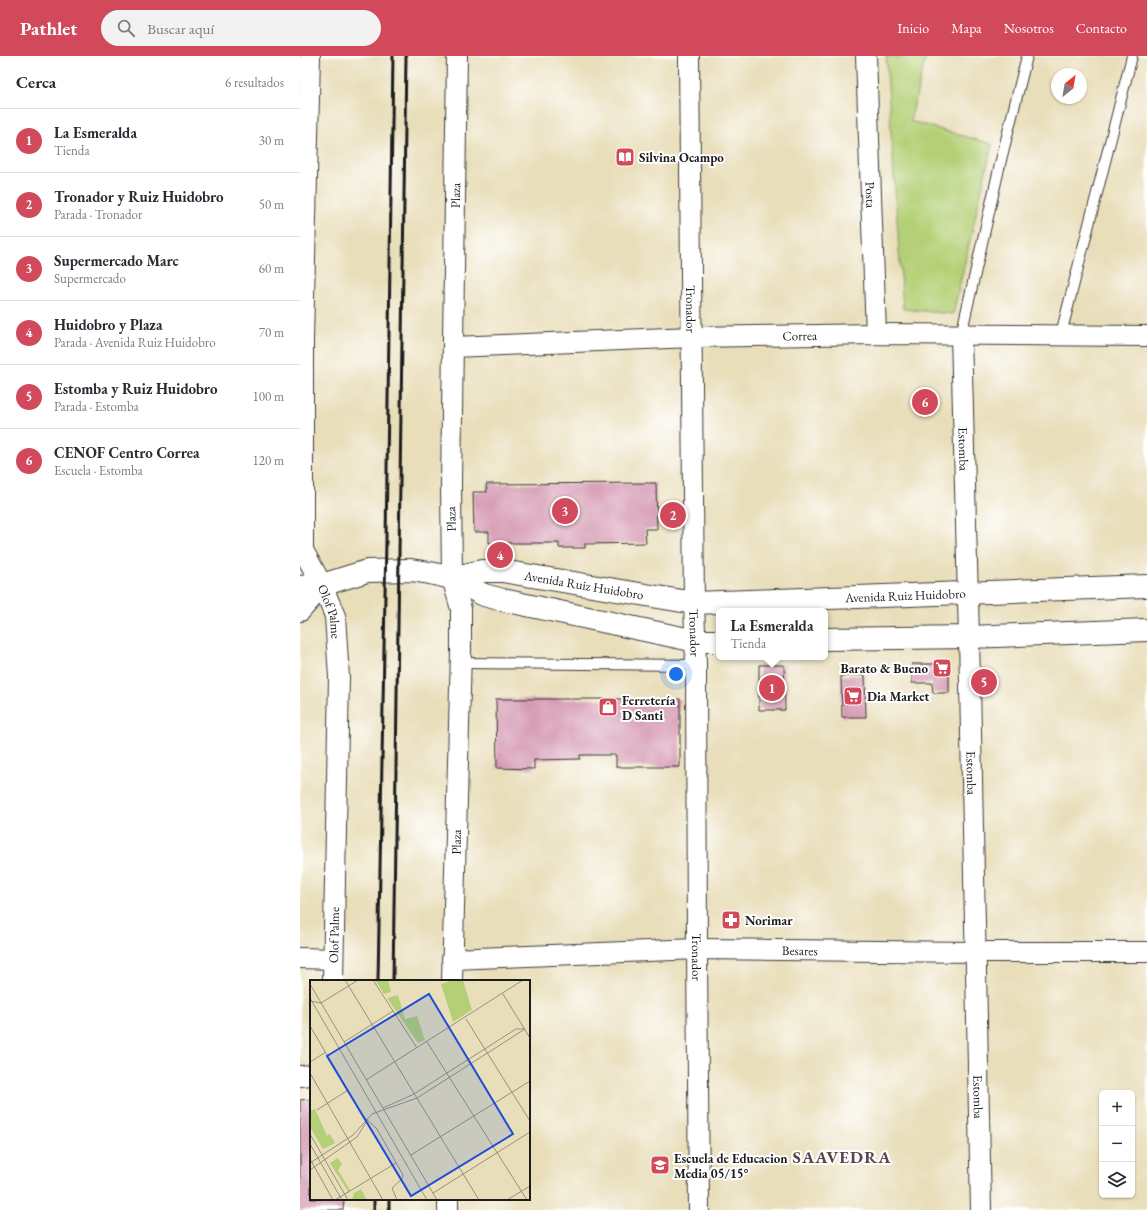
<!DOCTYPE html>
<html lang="es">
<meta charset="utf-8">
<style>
body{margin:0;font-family:"EB Garamond",serif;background:#f2f2f3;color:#2b2b33}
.controls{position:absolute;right:12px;bottom:12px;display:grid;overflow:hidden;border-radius:6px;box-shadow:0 1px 3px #0004}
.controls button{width:36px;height:36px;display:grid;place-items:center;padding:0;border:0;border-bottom:1px solid #e1e1e2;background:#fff;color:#2b2b33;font:20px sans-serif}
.compass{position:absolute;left:751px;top:12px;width:36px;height:36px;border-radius:50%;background:#fff;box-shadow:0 1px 3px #0004;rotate:31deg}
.you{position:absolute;left:376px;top:618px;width:14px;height:14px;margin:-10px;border:3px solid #fff;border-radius:50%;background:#1a73e8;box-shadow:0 0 0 6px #1a73e833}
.badge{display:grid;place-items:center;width:26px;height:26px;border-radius:50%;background:#d1495b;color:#fff;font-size:13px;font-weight:700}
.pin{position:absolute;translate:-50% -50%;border:2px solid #fff;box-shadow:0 1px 4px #0006}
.popup{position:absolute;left:416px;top:552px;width:112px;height:52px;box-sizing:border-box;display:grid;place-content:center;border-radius:6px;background:#fff;filter:drop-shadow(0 1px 3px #0005);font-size:13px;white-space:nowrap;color:#7c7c81}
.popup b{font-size:15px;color:#2b2b33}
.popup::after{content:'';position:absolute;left:50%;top:100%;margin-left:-8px;border:8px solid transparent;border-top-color:#fff}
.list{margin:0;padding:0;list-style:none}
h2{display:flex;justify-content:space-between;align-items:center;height:52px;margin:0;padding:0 16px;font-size:17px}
h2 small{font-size:13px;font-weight:400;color:#7c7c81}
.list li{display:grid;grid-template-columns:26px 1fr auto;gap:12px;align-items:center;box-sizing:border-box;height:64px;padding:0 16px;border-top:1px solid #e1e1e2}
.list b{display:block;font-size:15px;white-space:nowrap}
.list p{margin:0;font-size:13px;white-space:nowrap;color:#7c7c81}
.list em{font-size:13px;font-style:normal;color:#7c7c81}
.icon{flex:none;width:22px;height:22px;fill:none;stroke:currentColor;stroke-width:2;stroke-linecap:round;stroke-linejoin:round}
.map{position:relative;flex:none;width:847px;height:1154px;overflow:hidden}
header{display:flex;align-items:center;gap:24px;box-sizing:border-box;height:56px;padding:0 20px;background:#d1495b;color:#fff}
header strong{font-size:19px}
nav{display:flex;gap:22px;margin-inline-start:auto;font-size:14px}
.search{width:280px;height:36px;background:#f2f2f3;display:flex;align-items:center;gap:10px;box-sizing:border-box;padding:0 14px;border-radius:22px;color:#7c7c81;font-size:15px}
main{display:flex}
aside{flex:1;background:#fff}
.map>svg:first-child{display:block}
.green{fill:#b4d076;stroke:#687649}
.building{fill:#d291ac}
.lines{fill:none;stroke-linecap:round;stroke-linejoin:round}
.service-casing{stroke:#3b3934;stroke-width:12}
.minor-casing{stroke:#3b3934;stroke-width:22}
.secondary-casing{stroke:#3b3934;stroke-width:24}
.service{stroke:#fff;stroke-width:10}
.minor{stroke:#fff;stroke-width:20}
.secondary{stroke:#fff;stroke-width:22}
.rail{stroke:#1c1c1c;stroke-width:3}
.labels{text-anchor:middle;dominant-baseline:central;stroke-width:4;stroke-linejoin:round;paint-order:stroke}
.poi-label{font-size:13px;font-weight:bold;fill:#1c1c1c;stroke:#fff;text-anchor:start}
.street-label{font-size:13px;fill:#1c1c1c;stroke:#fff}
.district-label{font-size:17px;font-weight:bold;letter-spacing:1px;fill:#5c454e;stroke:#fff}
.inset-road{fill:none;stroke:#97907b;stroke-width:1}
.view{fill:#1d4ed8;fill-opacity:0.15;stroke:#1d4ed8;stroke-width:2}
.inset-edge{fill:none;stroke:#1c1c1c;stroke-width:2}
</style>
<header>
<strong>Pathlet</strong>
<div class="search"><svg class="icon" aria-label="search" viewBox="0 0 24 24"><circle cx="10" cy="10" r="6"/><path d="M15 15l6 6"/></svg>Buscar aquí</div>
<nav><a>Inicio</a><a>Mapa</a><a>Nosotros</a><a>Contacto</a></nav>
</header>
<main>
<aside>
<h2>Cerca<small>6 resultados</small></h2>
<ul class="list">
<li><span class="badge">1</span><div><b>La Esmeralda</b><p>Tienda</p></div><em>30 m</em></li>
<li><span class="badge">2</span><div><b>Tronador y Ruiz Huidobro</b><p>Parada · Tronador</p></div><em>50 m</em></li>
<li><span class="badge">3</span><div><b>Supermercado Marc</b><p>Supermercado</p></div><em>60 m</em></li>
<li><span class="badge">4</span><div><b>Huidobro y Plaza</b><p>Parada · Avenida Ruiz Huidobro</p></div><em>70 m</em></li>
<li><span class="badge">5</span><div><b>Estomba y Ruiz Huidobro</b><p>Parada · Estomba</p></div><em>100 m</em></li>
<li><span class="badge">6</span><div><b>CENOF Centro Correa</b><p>Escuela · Estomba</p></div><em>120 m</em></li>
</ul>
</aside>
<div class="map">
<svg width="847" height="1154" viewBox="0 0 847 1154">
<rect width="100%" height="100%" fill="#fff"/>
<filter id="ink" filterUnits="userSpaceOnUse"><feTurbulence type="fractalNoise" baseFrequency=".025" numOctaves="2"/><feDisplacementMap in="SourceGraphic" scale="8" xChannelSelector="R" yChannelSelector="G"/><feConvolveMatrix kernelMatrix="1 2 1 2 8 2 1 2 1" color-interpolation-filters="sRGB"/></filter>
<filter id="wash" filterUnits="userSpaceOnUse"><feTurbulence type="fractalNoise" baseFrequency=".012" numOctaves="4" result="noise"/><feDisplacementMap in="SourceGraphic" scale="16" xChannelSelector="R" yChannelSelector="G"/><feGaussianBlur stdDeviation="0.9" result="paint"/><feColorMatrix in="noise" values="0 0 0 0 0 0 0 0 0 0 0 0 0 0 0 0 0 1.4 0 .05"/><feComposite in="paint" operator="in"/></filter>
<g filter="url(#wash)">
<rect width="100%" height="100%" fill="#e9deba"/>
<path class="green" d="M586 0H626L610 65 692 88 653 258 603 253Z"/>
<g id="blocks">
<path class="building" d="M356 427 357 473H345L346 487 285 488V492H259V487H189V476H174L173 436H187L186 428Z
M612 608H649V637H633L632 627H612Z
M459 609H484L485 654H459Z
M565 619 566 661H542L541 620Z
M196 643H380V711H316V699H280V703L234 704V713L197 712Z
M11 1043V1143H44L43 1154H0V1044Z"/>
</g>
</g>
<g filter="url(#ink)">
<use href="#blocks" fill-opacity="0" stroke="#3b3934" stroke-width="1"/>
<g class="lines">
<g class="service-casing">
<path id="service" d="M761 278 832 0
M661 279 701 104 727 0
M161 607 396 609"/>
</g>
<g class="minor-casing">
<g id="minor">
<path id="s1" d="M10 0 3 283V494L22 529 35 560 39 621 33 925"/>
<path id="s2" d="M389 0 394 547 396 609 397 893 399 1154"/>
<path id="s3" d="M566 0 576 278"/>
<path id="s4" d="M661 279 669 581 681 1154"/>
<path id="s5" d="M153 291 392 281 576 278 847 280"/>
<path d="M0 902 33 903"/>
<path id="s6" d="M152 903 397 893 676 896H847"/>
<path id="s7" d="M152 925 161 596V553L152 522 151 429 157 0"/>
<path d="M0 1020 11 1019"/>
<path d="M148 1154V1143"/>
</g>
</g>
<g class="secondary-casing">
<g id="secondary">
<path id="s8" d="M152 522 182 515H202L394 547 847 530"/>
<path d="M0 531 22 529 67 515 111 514 130 517 152 522 184 539 203 544 396 585H419"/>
<path d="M0 554 22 529"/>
<path d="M525 583 669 581 847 574"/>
</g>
</g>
<use href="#service" class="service"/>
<use href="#minor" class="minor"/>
<use href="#secondary" class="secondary"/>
<path class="rail" d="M78 925 86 483 93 0
M93 925 106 0
M74 1154V1143
M89 1154V1143"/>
</g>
</g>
<defs>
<g id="library-square" transform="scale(1)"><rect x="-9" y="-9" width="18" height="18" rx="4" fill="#d1495b" stroke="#fff"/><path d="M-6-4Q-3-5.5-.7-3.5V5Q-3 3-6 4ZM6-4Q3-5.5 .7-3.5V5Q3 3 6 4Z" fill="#fff"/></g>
<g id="supermarket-square" transform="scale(1)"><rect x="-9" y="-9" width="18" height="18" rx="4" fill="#d1495b" stroke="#fff"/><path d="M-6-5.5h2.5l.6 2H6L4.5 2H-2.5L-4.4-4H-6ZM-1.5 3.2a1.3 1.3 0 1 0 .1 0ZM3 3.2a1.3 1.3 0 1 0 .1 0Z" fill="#fff"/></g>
<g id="shop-square" transform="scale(1)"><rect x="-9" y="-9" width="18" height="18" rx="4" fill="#d1495b" stroke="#fff"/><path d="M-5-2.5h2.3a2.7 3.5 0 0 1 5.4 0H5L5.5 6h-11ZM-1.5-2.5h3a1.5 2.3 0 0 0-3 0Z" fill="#fff"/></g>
<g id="pharmacy-square" transform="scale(1)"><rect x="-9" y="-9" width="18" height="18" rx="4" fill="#d1495b" stroke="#fff"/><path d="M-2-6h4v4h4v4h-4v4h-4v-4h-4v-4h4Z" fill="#fff"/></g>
<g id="school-square" transform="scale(1)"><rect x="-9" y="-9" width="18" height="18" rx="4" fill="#d1495b" stroke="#fff"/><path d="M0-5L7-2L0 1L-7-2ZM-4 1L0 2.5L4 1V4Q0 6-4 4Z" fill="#fff"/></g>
</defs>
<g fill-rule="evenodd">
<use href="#library-square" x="325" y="101"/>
<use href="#supermarket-square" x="642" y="612"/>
<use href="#supermarket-square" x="553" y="640"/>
<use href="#shop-square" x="308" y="651"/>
<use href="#pharmacy-square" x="431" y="864"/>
<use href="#school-square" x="360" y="1109"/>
</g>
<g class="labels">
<g class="poi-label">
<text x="339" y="101">Silvina Ocampo</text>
<text x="628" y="612" text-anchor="end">Barato &amp; Bueno</text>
<text x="567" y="640">Dia Market</text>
<text x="322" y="644">Ferretería<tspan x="322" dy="15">D Santi</tspan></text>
<text x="445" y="864">Norimar</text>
<text x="374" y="1102">Escuela de Educacion<tspan x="374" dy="15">Media 05/15°</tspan></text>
</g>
<g class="street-label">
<text stroke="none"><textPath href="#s7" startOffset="787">Plaza</textPath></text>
<text stroke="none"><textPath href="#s3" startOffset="139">Posta</textPath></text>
<text stroke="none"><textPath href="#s2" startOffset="253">Tronador</textPath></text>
<text stroke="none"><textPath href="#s5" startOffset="347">Correa</textPath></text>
<text stroke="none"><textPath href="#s4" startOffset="114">Estomba</textPath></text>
<text transform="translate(151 463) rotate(-91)">Plaza</text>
<text stroke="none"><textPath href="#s8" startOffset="134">Avenida Ruiz Huidobro</textPath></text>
<text stroke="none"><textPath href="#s8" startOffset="457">Avenida Ruiz Huidobro</textPath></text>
<text stroke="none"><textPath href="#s1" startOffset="562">Olof Palme</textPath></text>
<text stroke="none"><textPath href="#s2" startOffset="577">Tronador</textPath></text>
<text stroke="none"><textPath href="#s4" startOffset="438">Estomba</textPath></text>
<text stroke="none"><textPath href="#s7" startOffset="139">Plaza</textPath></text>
<text transform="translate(34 879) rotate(-89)">Olof Palme</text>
<text stroke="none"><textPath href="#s6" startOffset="348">Besares</textPath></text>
<text stroke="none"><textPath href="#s2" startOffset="901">Tronador</textPath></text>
<text stroke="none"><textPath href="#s4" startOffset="762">Estomba</textPath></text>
</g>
<g class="district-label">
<text x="542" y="1101">SAAVEDRA</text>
</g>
</g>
<g transform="translate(10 924)">
<rect width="220" height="220" fill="#e9deba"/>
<path d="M65 0H78L81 12 74 14ZM143 0H153L162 30 143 42 131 4ZM88 15 95 39 107 36 115 60 108 63 77 18ZM5 129 17 156 20 154 25 163 13 169 0 147V131ZM28 178 32 184 28 190 40 210 39 213 20 183ZM51 209 57 220H42L44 213Z" fill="#b4d076"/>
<path class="inset-road" d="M35 0 169 220M63 0 107 68M0 4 127 220M193 14 220 58M0 18 117 220M0 21 11 23 48 0M156 39 220 141M0 46 53 136 67 149 93 195 92 199 82 208 87 220M34 62 83 31M117 62 217 220M0 82 16 72M0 93 73 220M56 100 213 0M73 128 104 114 206 49H215M7 130 38 110M0 154 38 220M0 164 32 220M101 175 220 101M0 179 23 220M0 183 43 155 62 134 107 118 215 49M0 190 47 157 58 139M123 213 220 152M25 220 86 183M197 220 220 206"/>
<path class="view" d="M119 14 203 154 101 216 17 76Z"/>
<rect width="220" height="220" class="inset-edge"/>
</g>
</svg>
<div class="controls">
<button>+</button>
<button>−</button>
<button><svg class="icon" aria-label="layers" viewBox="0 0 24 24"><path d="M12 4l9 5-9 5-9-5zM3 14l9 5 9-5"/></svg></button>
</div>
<svg class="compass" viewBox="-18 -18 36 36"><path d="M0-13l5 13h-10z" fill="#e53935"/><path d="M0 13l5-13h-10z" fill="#7c7c81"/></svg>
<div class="you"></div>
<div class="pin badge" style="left:472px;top:632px">1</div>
<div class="popup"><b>La Esmeralda</b>Tienda</div>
<div class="pin badge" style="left:373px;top:459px">2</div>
<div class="pin badge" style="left:265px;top:455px">3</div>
<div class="pin badge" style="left:200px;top:499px">4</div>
<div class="pin badge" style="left:684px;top:626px">5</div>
<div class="pin badge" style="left:625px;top:346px">6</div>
</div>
</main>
